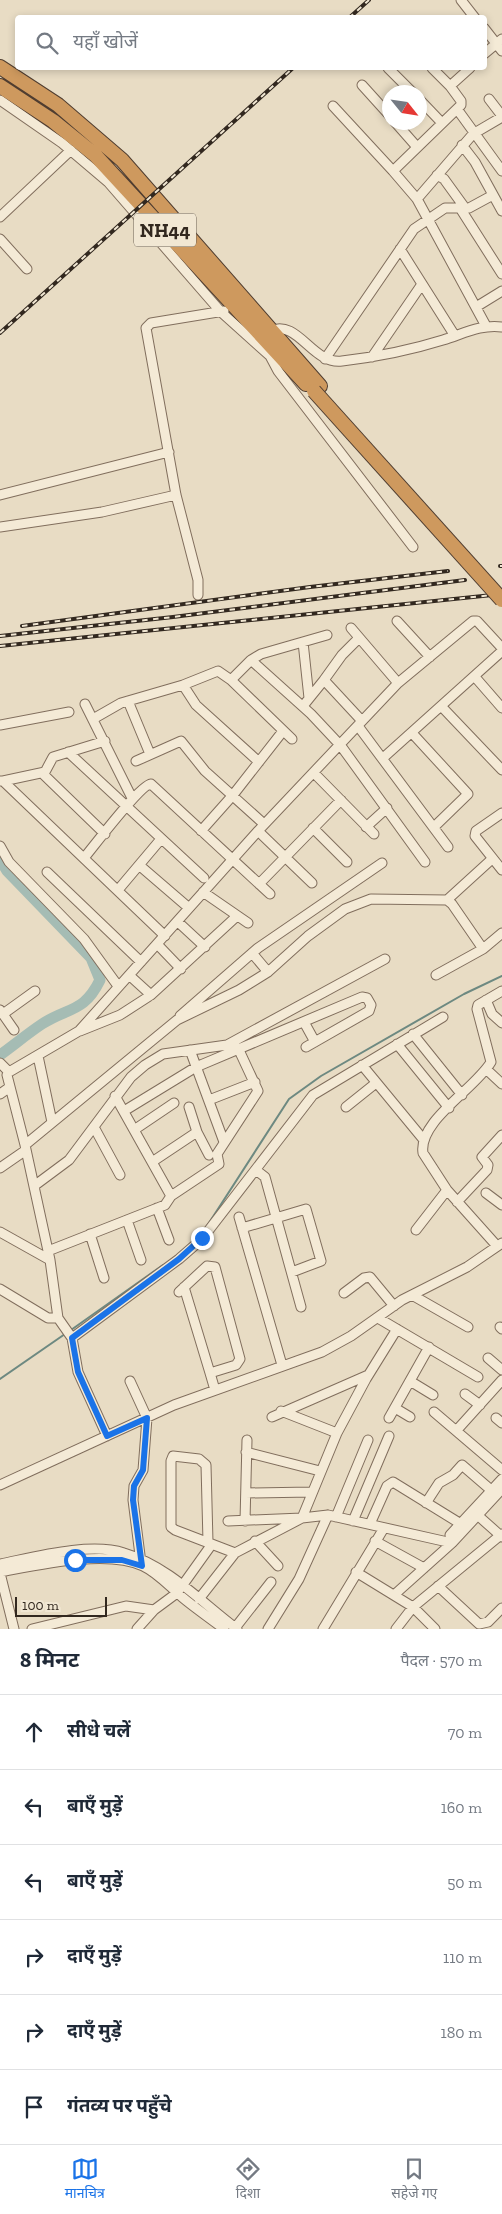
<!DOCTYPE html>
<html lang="hi">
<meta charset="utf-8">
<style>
body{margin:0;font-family:"Zilla Slab","Noto Sans Devanagari",serif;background:#f2f2f3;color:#1f2937}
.compass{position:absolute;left:382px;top:85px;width:45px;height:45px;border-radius:50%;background:#fff;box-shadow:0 2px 8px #0003;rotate:120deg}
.scale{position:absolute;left:15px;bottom:12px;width:92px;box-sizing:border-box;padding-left:5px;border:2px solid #32281f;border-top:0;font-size:14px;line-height:18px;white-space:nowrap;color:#32281f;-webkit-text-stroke:4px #f1e7d3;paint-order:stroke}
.stop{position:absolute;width:15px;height:15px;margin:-11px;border:4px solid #1a73e8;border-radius:50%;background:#fff}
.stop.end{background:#1a73e8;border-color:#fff;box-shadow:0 1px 5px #0008}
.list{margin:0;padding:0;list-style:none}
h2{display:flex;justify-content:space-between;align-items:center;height:65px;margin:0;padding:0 20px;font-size:21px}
h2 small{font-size:16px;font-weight:400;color:#747a83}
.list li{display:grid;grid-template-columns:32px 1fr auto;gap:15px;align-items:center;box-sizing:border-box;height:75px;padding:0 20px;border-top:1px solid #e0e1e3}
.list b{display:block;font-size:19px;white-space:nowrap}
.list em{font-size:16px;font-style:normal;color:#747a83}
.icon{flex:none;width:28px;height:28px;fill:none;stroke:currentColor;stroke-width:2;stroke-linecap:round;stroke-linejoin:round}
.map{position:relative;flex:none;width:502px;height:1629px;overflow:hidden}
.search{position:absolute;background:#fff;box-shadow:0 2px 8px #0003;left:15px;right:15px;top:15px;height:55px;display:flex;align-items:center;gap:12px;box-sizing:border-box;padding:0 18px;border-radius:5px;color:#747a83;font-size:19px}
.sheet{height:515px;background:#fff}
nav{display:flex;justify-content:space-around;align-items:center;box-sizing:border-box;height:70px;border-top:1px solid #e0e1e3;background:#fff;font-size:14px;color:#747a83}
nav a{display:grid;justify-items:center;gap:2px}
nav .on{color:#1a73e8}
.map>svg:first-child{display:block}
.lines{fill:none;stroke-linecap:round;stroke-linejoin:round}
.stream{stroke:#6d8981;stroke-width:2}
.river{stroke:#a5bcb4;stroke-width:11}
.minor-casing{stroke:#816e5d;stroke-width:11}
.highway-casing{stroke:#4f3d30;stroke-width:16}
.minor{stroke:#f4ead6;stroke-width:9}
.highway{stroke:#ce995e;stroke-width:14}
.rail-casing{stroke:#32281f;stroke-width:4}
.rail{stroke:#f1e7d3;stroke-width:2;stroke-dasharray:5.5;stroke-linecap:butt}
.highway-bridge-casing{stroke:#4f3d30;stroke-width:16;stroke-linecap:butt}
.highway-bridge{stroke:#ce995e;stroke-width:14}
.route{stroke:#1a73e8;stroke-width:6}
.labels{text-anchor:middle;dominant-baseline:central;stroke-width:4;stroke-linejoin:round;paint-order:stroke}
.shield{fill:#f1e7d3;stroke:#6b6155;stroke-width:1}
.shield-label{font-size:19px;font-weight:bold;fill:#32281f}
</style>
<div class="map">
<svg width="502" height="1629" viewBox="0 0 502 1629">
<rect width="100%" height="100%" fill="#e8dcc4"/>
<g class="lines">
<path class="stream" d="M207 1226 289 1099 321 1076 464 994 502 976
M71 1330 163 1265
M0 1379 65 1334"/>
<path class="river" d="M0 859 7 871 91 958 100 980C84 1013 68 1007 42 1024 27 1034 14 1045 0 1055"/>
<g class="minor-casing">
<path id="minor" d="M461 0 475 18
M484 28 502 51
M484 54 502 39
M388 68 412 92
M432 68 450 86
M470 68 450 86 461 101V105L393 171 417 199 486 326
M362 85 390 116
M489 99 502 116
M0 100 62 143 108 182 221 312 270 356 278 371 413 547
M420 100 442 123
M333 106 393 171
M457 109 502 171
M395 122 417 147
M462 145 475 162 502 211
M437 175 444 179 465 208
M417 199 473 134 502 117
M460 208 502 274
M0 217 71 150
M0 239 27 269
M400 249 455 336
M476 307 502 291
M270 331C298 318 312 365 342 361 376 357 411 350 443 340 463 334 481 324 502 327
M372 357 422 284
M325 359 414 229 445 208H469L493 195
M0 495 169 452
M0 527 102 512 176 495
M198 595V580L176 495 146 328 151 323 224 311
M397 621 430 657
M351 628 398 683
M303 642 309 698
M251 660 261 654 327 635
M475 677 502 708
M231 680 251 660 311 714 341 746 425 862
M324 680 342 655 359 638
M183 685 196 705 259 762
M128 701 150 754
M85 704 132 798
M303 706 324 680 362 721
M442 707 502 770
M93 719 121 703 183 685 218 671 231 680 292 739
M0 725 69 712
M358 726 448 847
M412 733 468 794 434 827
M68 752 204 878
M383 758 502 651
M136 761 181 741 205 771 264 824
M42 773 105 834
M314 773 374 834
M0 781H3L165 936
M3 781 45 772 53 757 105 741
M502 813 476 831 475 836 502 870
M366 827 387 808
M313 828 347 862
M201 831 233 795 283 731
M258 831 312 883
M0 846 9 862 84 939 118 986
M84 858C94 846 140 785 151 784L270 894
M139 865 189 908
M47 872 141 962
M259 884 341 800
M118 890 161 839
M203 892 248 923
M447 900 492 859
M178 922 205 947
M157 944 181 969
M252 953 268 972
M129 975 151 995
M436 975 483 949 502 933
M486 1000 492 1014 502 1023
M0 1010 14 1030
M3 1014 35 991
M180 1016 258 948 382 863
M304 1022 315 1042
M80 1031 120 1015 151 995 237 916
M413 1034 462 1095
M397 1044 449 1108
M190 1050 224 1142
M38 1056 52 1122
M0 1063 9 1072
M362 1065 423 1139
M486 1069 502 1084
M0 1094 10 1087
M115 1096 171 1196
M209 1100 255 1082
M189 1107 197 1132 209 1155
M346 1107 376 1083
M124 1111 196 1067 362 997 367 998 371 1005 369 1011 306 1047
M94 1127 120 1175
M134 1130 174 1103
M25 1145 177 1020 239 990 268 972 308 936 345 909 371 899 447 900 452 904 483 949
M152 1162 197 1132
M0 1168 26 1150
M256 1170 265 1177 301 1307
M34 1186 69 1160 131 1077 145 1065 163 1054 227 1045 385 959
M486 1193 502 1205
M457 1202 487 1170 488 1165 482 1157 502 1135
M157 1208 169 1240
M239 1217 282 1365
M127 1220 141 1260
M242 1228 306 1209 321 1261 292 1272
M416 1230 447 1190
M0 1232 50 1260
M90 1234 104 1278
M497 1246 447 1190 423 1153C418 1121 475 1089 491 1062L477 1009 478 1005 502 991
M48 1251 165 1205 171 1196 219 1164 217 1154 258 1091 238 1048
M184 1287 210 1373
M0 1289 48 1318H58
M179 1292 207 1266 215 1267 240 1359 236 1365 210 1373 215 1390
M344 1293 364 1278 370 1277 394 1306
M412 1295 468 1327
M378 1318 478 1377
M500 1327 502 1329
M72 1338 179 1259 202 1239 313 1095 443 1017
M488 1358 502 1370
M130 1381 147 1418 143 1470 134 1486 133 1500 141 1563
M410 1381 433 1395
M465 1394 480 1405
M395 1408 410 1417
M281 1411 337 1433 366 1379 397 1329
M434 1412 502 1470
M272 1417 368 1375
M389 1418 429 1347
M496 1418 502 1423
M456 1431 502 1380
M107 1436 78 1372 72 1338 58 1318 50 1260 25 1145 7 1075 9 1072 79 1031 258 831 398 683 473 621H477L502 648
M246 1452 320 1471
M0 1485 174 1405 322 1352 351 1336 402 1300 467 1267 502 1243
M246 1493 311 1492
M426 1503 439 1483 453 1475 462 1465 491 1490
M474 1512 502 1537
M336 1517 368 1440
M228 1521 302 1518 337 1433
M245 1521 247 1440
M353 1521 389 1436
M370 1524 387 1486 393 1482 461 1524
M450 1535 502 1479
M255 1541 278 1566
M375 1541 424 1568
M208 1542 206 1465 199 1459 173 1456 171 1461V1527L175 1530 235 1553
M0 1564C35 1557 90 1542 124 1553 168 1566 201 1602 237 1629
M0 1572C38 1565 107 1549 143 1566 158 1573 169 1586 182 1597 195 1608 210 1618 224 1629
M356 1572 413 1607 435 1629
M0 1573 14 1629
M438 1586 479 1624 488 1622 502 1608
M394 1595 452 1543
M199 1599 235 1553 302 1518 328 1515 452 1543 502 1489
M235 1628 271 1582
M32 1629 126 1606 154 1610
M137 1629 154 1610 177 1593 212 1544
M268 1629 299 1579 328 1515
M323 1629 384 1528
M396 1629 413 1607 502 1534"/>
</g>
<g class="highway-casing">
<path id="highway" d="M0 67 58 105 122 160 320 386
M0 86 53 121 95 155 306 384"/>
</g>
<use href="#minor" class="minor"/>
<use href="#highway" class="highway"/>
<g class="rail-casing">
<path id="rail" d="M349 18 369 0
M0 333 293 68
M500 566H502
M22 626 310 587 448 571
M0 636 173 617 465 580
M0 646 502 594"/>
</g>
<use href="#rail" class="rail"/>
<g class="highway-bridge-casing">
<path id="highway-bridge" d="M314 391 502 600"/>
</g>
<use href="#highway-bridge" class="highway-bridge"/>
</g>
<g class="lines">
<path class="route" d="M75 1560H122L142 1566 133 1500 134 1486 143 1470 147 1418 107 1436 78 1372 72 1338 179 1259 202 1238"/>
</g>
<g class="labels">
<rect class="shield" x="134" y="213.5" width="62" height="33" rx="4"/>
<g class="shield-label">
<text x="165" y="230">NH44</text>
</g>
</g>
</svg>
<svg class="compass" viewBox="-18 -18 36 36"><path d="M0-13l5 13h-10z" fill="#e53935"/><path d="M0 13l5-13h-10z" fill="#747a83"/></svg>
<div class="scale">100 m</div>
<div class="stop" style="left:75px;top:1560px"></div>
<div class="stop end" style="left:202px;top:1238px"></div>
<div class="search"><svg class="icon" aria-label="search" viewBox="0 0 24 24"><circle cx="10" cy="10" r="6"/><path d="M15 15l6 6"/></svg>यहाँ खोजें</div>
</div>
<section class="sheet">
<h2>8 मिनट<small>पैदल · 570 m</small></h2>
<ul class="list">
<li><svg class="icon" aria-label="ahead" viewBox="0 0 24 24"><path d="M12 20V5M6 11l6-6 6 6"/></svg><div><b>सीधे चलें</b></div><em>70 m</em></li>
<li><svg class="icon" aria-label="left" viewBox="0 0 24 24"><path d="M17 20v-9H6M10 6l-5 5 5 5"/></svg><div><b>बाएँ मुड़ें</b></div><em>160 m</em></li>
<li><svg class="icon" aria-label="left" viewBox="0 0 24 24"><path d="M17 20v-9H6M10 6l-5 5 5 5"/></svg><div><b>बाएँ मुड़ें</b></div><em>50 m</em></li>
<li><svg class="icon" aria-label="right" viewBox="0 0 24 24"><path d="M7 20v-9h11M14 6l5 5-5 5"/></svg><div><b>दाएँ मुड़ें</b></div><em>110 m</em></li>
<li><svg class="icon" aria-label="right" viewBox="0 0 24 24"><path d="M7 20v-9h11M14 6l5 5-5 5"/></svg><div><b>दाएँ मुड़ें</b></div><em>180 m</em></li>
<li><svg class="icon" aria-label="arrive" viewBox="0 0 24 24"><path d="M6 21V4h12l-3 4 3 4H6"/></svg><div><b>गंतव्य पर पहुँचे</b></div></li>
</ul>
</section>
<nav>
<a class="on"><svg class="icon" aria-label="map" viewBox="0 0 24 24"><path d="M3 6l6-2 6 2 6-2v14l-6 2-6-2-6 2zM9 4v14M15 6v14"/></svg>मानचित्र</a>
<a><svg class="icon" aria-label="directions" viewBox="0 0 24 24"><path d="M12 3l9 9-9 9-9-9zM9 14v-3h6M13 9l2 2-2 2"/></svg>दिशा</a>
<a><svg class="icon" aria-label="saved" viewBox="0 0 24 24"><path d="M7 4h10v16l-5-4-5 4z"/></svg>सहेजे गए</a>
</nav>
